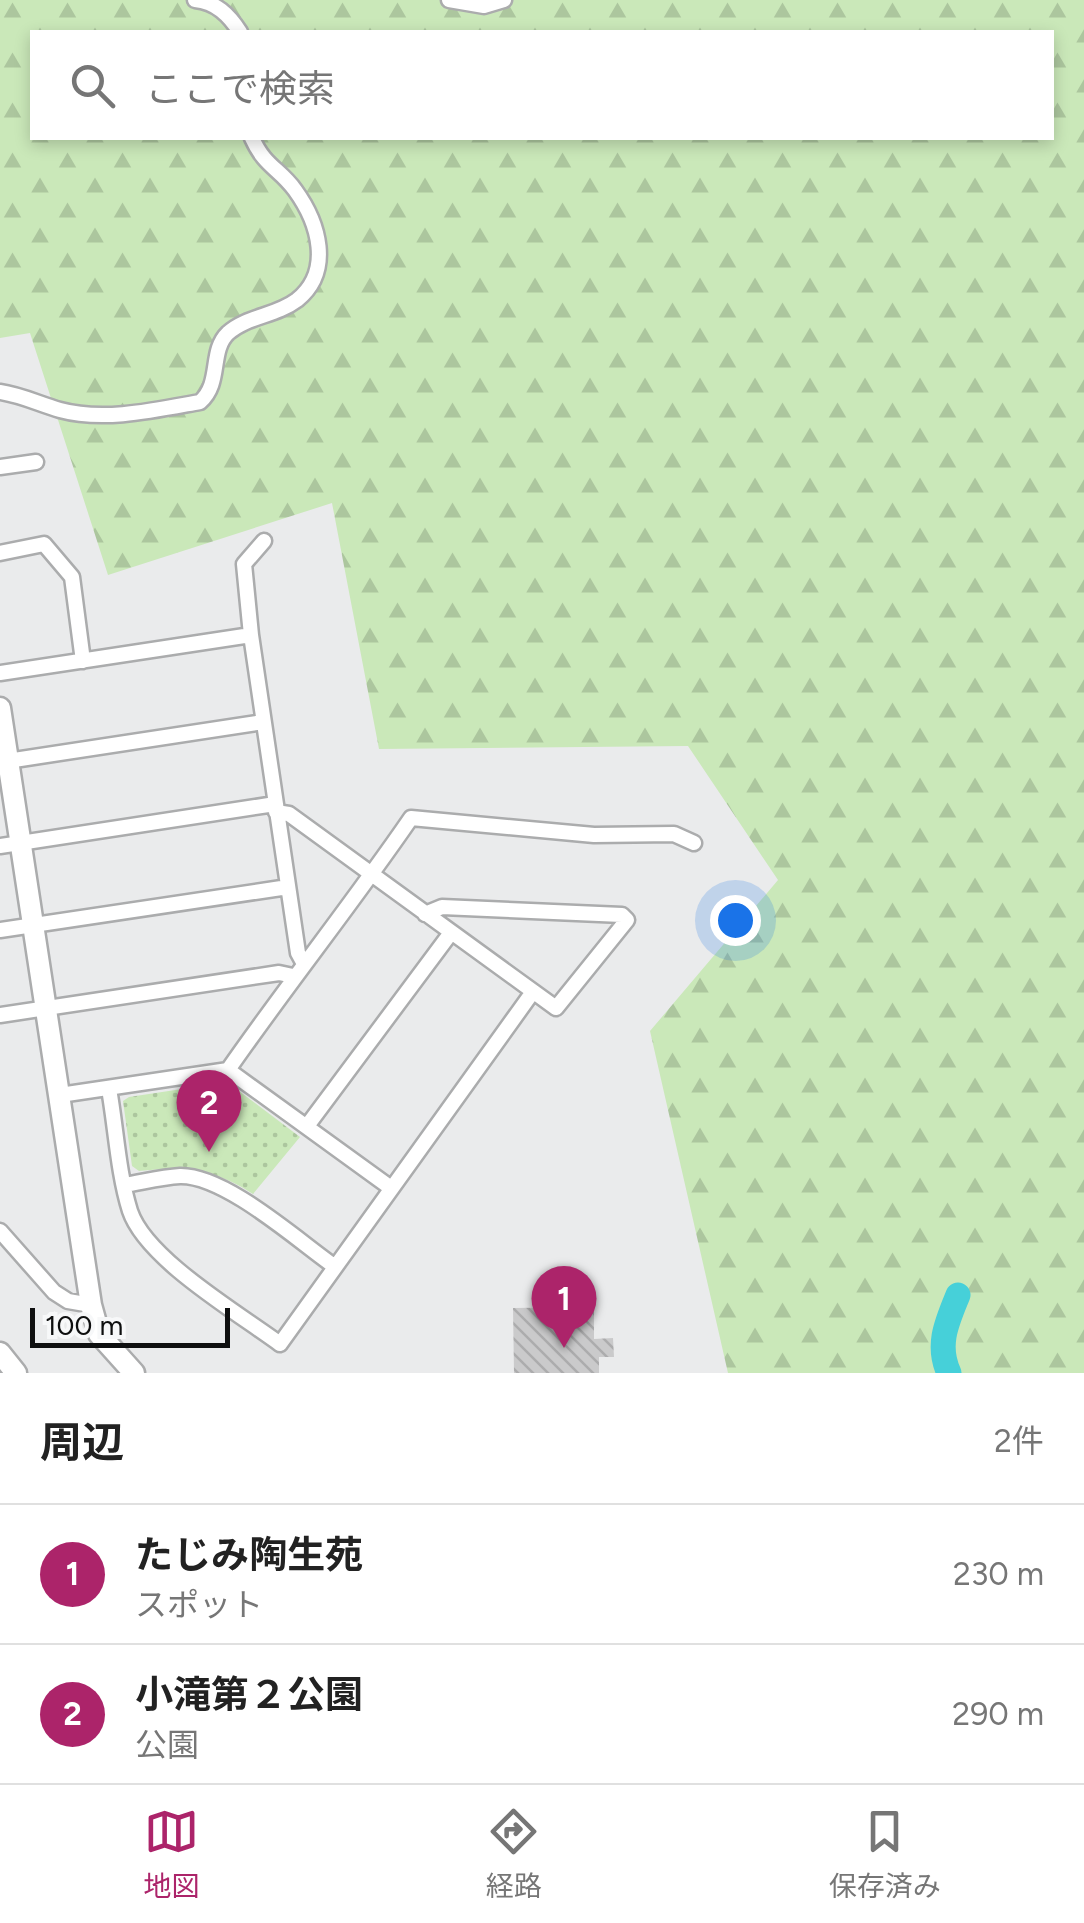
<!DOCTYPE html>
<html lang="ja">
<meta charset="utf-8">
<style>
body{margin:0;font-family:Figtree,"Noto Sans JP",sans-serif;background:#f6f6f6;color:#222}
.scale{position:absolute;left:30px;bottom:25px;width:200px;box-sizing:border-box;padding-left:10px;border:5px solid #0e0f0f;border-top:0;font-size:28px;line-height:35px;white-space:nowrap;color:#0e0f0f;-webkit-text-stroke:8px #f7f8f9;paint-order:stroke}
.you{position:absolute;left:735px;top:920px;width:35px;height:35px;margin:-25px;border:8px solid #fff;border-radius:50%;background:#1a73e8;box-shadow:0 0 0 15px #1a73e833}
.badge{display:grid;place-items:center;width:65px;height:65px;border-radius:50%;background:#ac246a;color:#fff;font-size:32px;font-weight:700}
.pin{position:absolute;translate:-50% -82px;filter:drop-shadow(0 2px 5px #0008)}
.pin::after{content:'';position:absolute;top:52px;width:35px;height:30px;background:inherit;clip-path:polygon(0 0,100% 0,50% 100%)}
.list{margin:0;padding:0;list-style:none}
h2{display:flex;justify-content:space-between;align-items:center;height:130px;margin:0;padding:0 40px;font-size:42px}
h2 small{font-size:32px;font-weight:400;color:#767676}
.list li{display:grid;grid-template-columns:65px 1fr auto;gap:30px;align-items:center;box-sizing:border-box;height:140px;padding:0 40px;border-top:2px solid #e0e0e0}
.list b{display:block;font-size:38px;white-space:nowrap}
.list p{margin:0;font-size:32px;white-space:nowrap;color:#767676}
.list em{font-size:32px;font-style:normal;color:#767676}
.icon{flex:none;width:55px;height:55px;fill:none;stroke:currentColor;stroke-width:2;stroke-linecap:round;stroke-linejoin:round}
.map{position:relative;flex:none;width:1084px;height:1373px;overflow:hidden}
.search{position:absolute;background:#fff;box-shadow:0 5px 15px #0003;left:30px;right:30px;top:30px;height:110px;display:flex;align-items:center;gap:25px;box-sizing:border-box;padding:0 35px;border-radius:0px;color:#767676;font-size:38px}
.sheet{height:410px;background:#fff}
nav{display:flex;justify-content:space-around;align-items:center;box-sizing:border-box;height:140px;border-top:2px solid #e0e0e0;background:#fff;font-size:28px;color:#767676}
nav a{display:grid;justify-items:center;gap:5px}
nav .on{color:#ac246a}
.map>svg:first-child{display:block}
.grass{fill:url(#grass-dots)}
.forest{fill:url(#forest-firs);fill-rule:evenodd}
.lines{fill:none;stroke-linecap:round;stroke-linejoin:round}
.river{stroke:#46d0d9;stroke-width:25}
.building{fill:url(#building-back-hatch)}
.street-casing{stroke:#abacad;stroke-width:19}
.secondary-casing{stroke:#abacad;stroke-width:25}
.street{stroke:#fff;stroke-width:14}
.secondary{stroke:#fff;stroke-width:20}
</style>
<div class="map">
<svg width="1084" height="1373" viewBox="0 0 1084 1373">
<defs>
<pattern id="grass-dots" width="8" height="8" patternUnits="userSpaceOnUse" patternTransform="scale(2.5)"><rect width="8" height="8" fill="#cae8b9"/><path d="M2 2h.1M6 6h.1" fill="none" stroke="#acc69e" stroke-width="1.8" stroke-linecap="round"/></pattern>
<pattern id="forest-firs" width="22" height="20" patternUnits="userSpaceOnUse" patternTransform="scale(2.5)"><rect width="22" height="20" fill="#cae8b9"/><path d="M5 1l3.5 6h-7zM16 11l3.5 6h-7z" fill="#acc69e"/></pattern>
<pattern id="building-back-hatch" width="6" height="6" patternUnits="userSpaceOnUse" patternTransform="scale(2.5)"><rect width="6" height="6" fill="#cacacb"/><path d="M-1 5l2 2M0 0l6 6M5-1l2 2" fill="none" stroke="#acacad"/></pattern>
</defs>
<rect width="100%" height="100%" fill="#eaebec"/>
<path class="grass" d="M215 1084 231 1085 300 1137 253 1194C215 1169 184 1166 139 1171L132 1166 123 1101 129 1097Z"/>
<path class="forest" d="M0 0H1084V1373H728L650 1031 778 880 688 746 379 749 332 503 108 575 30 333 0 338ZM32 32H1052V138H32Z"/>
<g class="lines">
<path class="river" d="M949 1373C936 1345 947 1322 958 1295"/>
</g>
<path class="building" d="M207 1089 210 1110 182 1114 179 1093Z
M594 1307V1339L613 1338 614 1357H599V1373H514L513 1308Z"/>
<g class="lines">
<g class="street-casing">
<path id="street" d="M195 0C216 2 229 15 240 32
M449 0 484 6 504 0
M0 392C21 395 39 404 60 410 104 422 156 410 200 402 222 383 209 351 228 333 247 316 276 316 297 300 333 271 319 223 295 190 279 168 265 167 252 138
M0 467 36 462
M0 553 44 544 72 577 83 661
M251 635 244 564 264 541
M0 673 251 635 298 953 304 964
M1 762 263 722
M276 812 289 814 556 1008 627 920 622 915 442 907 425 914
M0 846 275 804
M0 930 288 887
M0 1015 279 973 293 976
M228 1070C287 985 352 904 411 818L594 835 674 834 694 843
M109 1089C116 1128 118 1173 130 1211 146 1259 238 1313 280 1344L532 993
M60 1095 228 1070 391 1188
M307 1126 450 934
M125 1185C143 1182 162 1177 180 1176 225 1175 297 1240 334 1266
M0 1231 54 1292 68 1301 91 1305"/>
</g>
<g class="secondary-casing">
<path id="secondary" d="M0 708 91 1305 99 1334 134 1373
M0 1353 16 1373"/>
</g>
<use href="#street" class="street"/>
<use href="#secondary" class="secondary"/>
</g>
</svg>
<div class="scale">100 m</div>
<div class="you"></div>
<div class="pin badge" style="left:564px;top:1348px">1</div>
<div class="pin badge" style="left:209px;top:1152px">2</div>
<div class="search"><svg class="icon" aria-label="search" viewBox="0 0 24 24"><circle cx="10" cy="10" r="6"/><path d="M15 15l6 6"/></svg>ここで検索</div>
</div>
<section class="sheet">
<h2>周辺<small>2件</small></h2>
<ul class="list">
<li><span class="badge">1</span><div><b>たじみ陶生苑</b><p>スポット</p></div><em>230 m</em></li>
<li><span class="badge">2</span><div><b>小滝第２公園</b><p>公園</p></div><em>290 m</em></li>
</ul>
</section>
<nav>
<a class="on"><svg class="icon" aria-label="map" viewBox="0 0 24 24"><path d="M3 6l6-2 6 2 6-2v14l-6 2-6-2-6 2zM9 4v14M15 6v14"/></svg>地図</a>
<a><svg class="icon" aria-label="directions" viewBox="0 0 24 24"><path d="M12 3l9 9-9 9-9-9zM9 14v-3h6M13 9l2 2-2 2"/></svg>経路</a>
<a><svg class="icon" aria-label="saved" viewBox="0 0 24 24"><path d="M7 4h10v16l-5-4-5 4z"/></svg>保存済み</a>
</nav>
